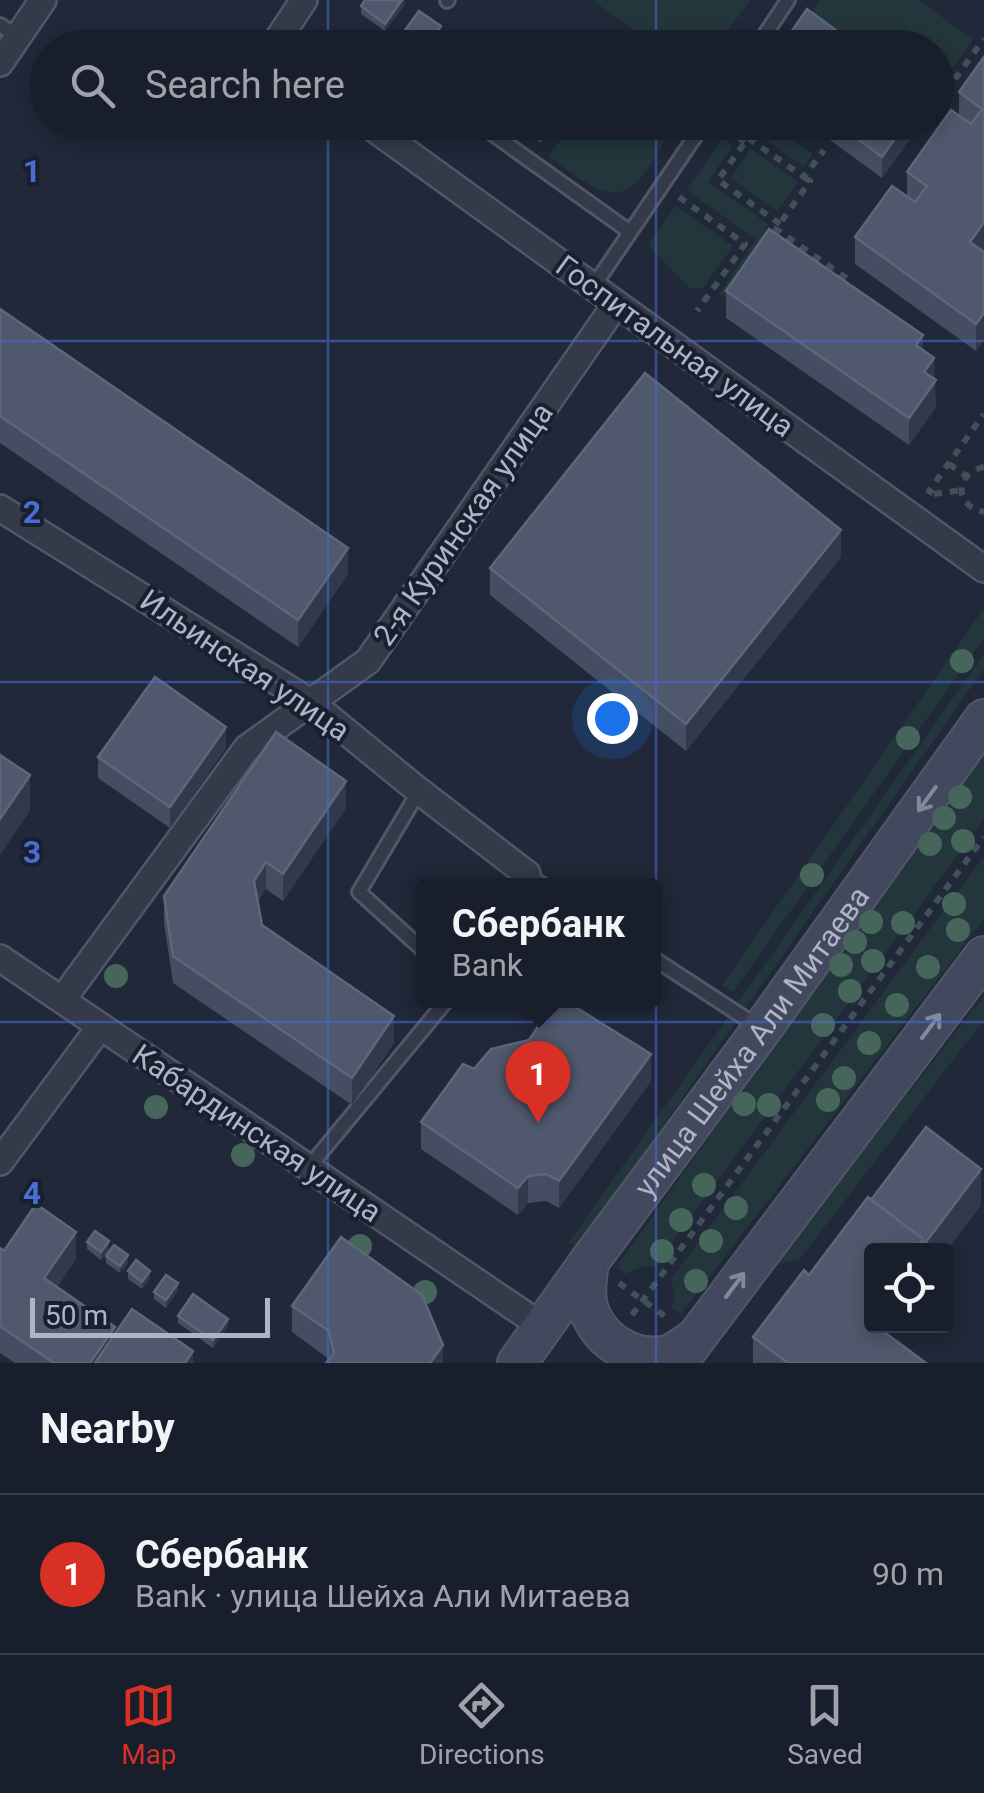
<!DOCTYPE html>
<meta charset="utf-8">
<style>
body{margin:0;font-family:Roboto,sans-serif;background:#212733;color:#f1f3f6}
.controls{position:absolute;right:30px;bottom:30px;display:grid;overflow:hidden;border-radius:10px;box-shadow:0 5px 15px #0003}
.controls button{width:90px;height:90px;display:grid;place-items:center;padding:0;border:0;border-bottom:2px solid #363c47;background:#181e2b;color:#f1f3f6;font:50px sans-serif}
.scale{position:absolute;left:30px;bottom:25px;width:240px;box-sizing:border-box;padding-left:10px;border:5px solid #aeb4c6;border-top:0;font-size:28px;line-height:35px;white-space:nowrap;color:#aeb4c6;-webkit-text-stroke:8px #191f2e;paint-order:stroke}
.you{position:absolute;left:612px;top:718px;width:35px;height:35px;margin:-25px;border:8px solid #fff;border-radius:50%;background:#1a73e8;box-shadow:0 0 0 15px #1a73e833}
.badge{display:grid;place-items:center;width:65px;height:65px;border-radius:50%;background:#d93025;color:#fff;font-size:32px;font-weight:700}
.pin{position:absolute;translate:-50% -82px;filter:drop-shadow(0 2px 5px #0008)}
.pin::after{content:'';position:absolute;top:52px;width:35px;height:30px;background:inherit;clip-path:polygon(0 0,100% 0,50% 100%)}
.popup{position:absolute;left:416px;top:878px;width:245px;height:130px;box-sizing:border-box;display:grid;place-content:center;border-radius:10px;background:#181e2b;filter:drop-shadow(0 2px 8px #0005);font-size:32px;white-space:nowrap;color:#9fa2a9}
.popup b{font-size:38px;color:#f1f3f6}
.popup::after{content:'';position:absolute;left:50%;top:100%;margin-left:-20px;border:20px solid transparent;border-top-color:#181e2b}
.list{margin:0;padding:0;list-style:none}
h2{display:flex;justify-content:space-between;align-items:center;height:130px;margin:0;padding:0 40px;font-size:42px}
h2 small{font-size:32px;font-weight:400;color:#9fa2a9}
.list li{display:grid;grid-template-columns:65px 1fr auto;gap:30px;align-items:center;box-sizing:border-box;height:160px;padding:0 40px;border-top:2px solid #363c47}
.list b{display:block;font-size:38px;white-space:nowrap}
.list p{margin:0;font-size:32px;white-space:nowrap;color:#9fa2a9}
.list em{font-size:32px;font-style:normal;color:#9fa2a9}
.icon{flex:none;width:55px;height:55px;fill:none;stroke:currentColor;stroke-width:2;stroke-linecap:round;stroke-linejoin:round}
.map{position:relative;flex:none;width:984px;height:1363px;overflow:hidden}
.search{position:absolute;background:#181e2b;box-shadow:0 5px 15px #0003;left:30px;right:30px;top:30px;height:110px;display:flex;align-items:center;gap:25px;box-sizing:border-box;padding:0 35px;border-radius:55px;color:#9fa2a9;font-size:38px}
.sheet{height:290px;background:#181e2b}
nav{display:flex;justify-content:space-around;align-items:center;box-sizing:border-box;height:140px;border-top:2px solid #363c47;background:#181e2b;font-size:28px;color:#9fa2a9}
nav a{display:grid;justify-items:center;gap:5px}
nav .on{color:#d93025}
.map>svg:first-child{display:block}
.green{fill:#23363c}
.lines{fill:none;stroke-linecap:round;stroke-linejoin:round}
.service-casing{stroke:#515767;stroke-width:18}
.minor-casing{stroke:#515767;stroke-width:30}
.secondary-casing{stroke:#515767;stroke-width:42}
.path{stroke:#405258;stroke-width:6;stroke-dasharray:8 8;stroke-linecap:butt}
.service{stroke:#343a4a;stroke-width:12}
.minor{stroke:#343a4a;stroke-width:25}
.secondary{stroke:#42485d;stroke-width:38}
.tree{fill:#46665c}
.wall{fill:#444d61}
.shaded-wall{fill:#31394c}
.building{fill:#4f586c;stroke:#5e667a;stroke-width:2.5}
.oneway{stroke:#83899c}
.grid{fill:none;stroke:#486dd3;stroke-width:2.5;stroke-opacity:0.55}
.labels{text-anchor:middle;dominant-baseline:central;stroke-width:8;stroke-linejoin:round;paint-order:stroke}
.street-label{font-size:30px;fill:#aeb4c6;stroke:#191f2e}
.grid-label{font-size:32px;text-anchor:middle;font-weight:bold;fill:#486dd3;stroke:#191f2e;stroke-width:8;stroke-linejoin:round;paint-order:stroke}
</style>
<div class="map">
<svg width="984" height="1363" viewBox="0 0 984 1363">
<rect width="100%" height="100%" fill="#202839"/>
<path class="green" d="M592 0H750L716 47H659Z
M820 0H918L973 39 937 91 936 48 860 47 811 13Z
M572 123H584L590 126 593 123H648L668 137C658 151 648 172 635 184 607 209 571 171 549 156Z
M733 123H767L813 154 804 166 747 127 743 131Z
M723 138 733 145 708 182 768 224 765 230 842 283 735 305 719 294 756 239 686 190Z
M751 149 798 182 777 211 731 178Z
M675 206 733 246 703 288 690 289 648 245Z
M984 608V638L733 992 722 985Z
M984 654V669L577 1248 569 1242Z
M984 753V819L654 1267 644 1266 625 1274 616 1267Z
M984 856V919L681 1314 672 1308 675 1296 671 1279Z
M984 996V1020L800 1259 774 1265Z"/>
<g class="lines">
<g class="service-casing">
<path id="service" d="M447 1 448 0
M0 25 18 37
M365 43 371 48
M756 48 788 0
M476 122 630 232
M593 287 705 122
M419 791 359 892 423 950
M527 874 544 886
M653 958 760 1028
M309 1167 447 1000"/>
</g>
<g class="minor-casing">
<path id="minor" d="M272 48 304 0
M0 63 43 0
M365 122 984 569
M0 508 310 702 419 791 527 874
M0 958 543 1327
M62 1000 247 748 368 661 616 304
M0 1162 100 1027"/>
</g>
<g class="secondary-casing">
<g id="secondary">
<path d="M589 1262C587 1275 585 1289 587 1302 594 1338 631 1363 668 1355 677 1352 686 1344 694 1339"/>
<path id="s1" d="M517 1363 589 1262 762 1029 984 719"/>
<path d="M677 1363 984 956"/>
</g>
</g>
<path class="path" d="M936 105 984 39
M725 129 745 142
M804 177 810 181 776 229 852 282
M679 197 745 244 697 311
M780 224 718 180 748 138 804 177 824 150
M949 464 966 476
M984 467C954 474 954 506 984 512
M933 493 929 491 984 414
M934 494 962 490
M619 1283 666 1317
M632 1315 984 837"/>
<use href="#service" class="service"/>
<use href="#minor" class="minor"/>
<use href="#secondary" class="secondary"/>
</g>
<g class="tree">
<circle cx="962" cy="661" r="12"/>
<circle cx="908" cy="738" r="12"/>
<circle cx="960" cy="797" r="12"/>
<circle cx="944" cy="818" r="12"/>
<circle cx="963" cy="841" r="12"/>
<circle cx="930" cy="844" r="12"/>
<circle cx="812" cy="875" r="12"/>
<circle cx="954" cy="904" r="12"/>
<circle cx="871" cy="922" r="12"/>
<circle cx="903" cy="923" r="12"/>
<circle cx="958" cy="930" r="12"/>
<circle cx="855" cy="942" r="12"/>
<circle cx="873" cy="961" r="12"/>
<circle cx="841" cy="965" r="12"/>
<circle cx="928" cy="967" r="12"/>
<circle cx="116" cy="976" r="12"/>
<circle cx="850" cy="991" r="12"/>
<circle cx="897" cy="1005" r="12"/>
<circle cx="823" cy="1025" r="12"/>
<circle cx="869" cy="1043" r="12"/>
<circle cx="844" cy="1078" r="12"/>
<circle cx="828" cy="1100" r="12"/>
<circle cx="744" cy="1104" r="12"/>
<circle cx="769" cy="1105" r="12"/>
<circle cx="156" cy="1107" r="12"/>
<circle cx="243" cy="1155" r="12"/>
<circle cx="704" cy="1185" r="12"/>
<circle cx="736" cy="1208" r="12"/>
<circle cx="681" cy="1220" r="12"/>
<circle cx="711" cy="1241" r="12"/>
<circle cx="360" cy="1246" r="12"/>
<circle cx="662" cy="1251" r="12"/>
<circle cx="696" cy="1281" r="12"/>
<circle cx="425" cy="1292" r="12"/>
</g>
<path class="wall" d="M405 0V4L385 31 361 14V6Z
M403 33 441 34 431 48H413L403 41Z
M984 57V249L982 251 984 252V340L976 351 855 264V237L907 197V172L959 115V92Z
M512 122H555L541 143Z
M805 122H922L882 178Z
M726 291 923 350 934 379 936 407 909 445 726 318Z
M0 309 348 574 298 647 0 443Z
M841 557 686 751 490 595V568Z
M226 748 170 828 98 778V757Z
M346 808 283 901 266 889 257 902 262 925 394 1043 352 1105 173 983 164 923V896Z
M474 1069 651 1081 559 1208 546 1201 528 1203 518 1215 421 1149V1122Z
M871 1200 981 1205 946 1251 872 1250V1326H890L885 1332 926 1363H753V1337L809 1275Z
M87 1242 109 1249 101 1260 87 1249Z
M0 1248 4 1251 76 1259 57 1287 115 1333 193 1363H15L0 1353Z
M106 1256 128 1263 120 1273 106 1263Z
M128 1271 150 1278 142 1289 128 1279Z
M178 1290 166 1308 154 1299V1292Z
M292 1306 443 1363 329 1359 292 1332Z
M178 1316 228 1326 213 1348 178 1323Z"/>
<path class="shaded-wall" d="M402 0H405V4L385 31V24Z
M441 26V34L431 48H426Z
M545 122H555L541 143V128Z
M907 122H922L882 178V157Z
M984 222V249L970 269V242Z
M984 313V340L976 351V324Z
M923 335V362L916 345Z
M934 358 936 407 909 445V418L924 372Z
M841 530V557L686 751V724Z
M348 548V574L298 647V620Z
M226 727V748L170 828V807Z
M30 775V811L0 855V819Z
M346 781V808L283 901V874Z
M266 862V889L254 908V881Z
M394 1016V1043L352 1105V1078Z
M651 1054V1081L559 1208V1181Z
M981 1169V1205L946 1251 914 1250Z
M528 1176V1203L518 1215V1188Z
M76 1232V1259L44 1305V1278Z
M109 1241V1249L101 1260V1252Z
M128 1255V1263L120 1273V1266Z
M150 1271V1278L142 1289V1282Z
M178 1283V1290L166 1308V1300Z
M872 1307V1326H890L864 1360V1317Z
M228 1319V1326L213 1348V1340Z
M115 1327V1354L109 1363H90Z
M443 1345V1363H430Z
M193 1351V1363H185Z"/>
<path class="building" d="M365 0H402L385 24 361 6Z
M807 9 860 48H780Z
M419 11 441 26 426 48H423L403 33Z
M984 57V222L970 242 984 252V313L976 324 855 237 892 186 915 202 927 186 907 172 951 110 971 124 982 109 959 92Z
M533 122H545L541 128Z
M835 122H907L882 157Z
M769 229 923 335 916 345 934 358 924 372 936 380 909 418 726 291Z
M0 309 348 548 298 620 0 416Z
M645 373 841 530 686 724 490 568Z
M155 677 226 727 170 807 98 757Z
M276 732 346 781 283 874 266 862 254 881 262 925 394 1016 352 1078 173 956 164 896Z
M0 755 30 775 0 819Z
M556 1000H564L651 1054 559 1181 546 1174 528 1176 518 1188 421 1122 463 1064 474 1069 491 1049 529 1040Z
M926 1127 981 1169 923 1246V1239L871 1200Z
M868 1197 923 1239 914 1250H872V1307L864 1317 872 1322V1326H876L926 1363H788L753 1337 804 1270 809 1275Z
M36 1204 76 1232 44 1278 115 1327 90 1363H54L0 1326V1248L4 1251Z
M95 1231 109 1241 101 1252 87 1242Z
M341 1237 422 1295 443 1345 430 1363H326L334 1353 329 1331 292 1306Z
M114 1245 128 1255 120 1266 106 1256Z
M136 1260 150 1271 142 1282 128 1271Z
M166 1275 178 1283 166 1300 154 1292Z
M193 1294 228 1319 213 1340 178 1316Z
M132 1309 193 1351 185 1363H95Z"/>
<defs><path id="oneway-shaft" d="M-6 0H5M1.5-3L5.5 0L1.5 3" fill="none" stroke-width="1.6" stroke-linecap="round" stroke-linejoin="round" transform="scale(2.5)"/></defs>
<g class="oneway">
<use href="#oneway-shaft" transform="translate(927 799) rotate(126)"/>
<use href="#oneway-shaft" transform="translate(931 1026) rotate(-53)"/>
<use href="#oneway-shaft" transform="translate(735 1285) rotate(-53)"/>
</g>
<path class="grid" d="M328 0V48M656 0V48M328 122V1363M656 122V1363M0 341H984M0 682H984M0 1022H984"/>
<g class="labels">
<g class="street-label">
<text transform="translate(675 346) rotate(36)">Госпитальная улица</text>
<text transform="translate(463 524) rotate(-55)">2-я Куринская улица</text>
<text transform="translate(245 665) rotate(34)">Ильинская улица</text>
<text stroke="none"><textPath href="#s1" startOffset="398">улица Шейха Али Митаева</textPath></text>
<text transform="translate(257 1133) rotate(34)">Кабардинская улица</text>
</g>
</g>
<g class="grid-label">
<text x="32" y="182">1</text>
<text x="32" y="523">2</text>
<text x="32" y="863">3</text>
<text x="32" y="1204">4</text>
</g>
</svg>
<div class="controls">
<button><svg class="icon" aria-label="locate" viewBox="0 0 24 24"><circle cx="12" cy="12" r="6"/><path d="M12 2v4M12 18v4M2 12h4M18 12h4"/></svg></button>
</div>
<div class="scale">50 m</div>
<div class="you"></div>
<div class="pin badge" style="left:538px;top:1123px">1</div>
<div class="popup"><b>Сбербанк</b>Bank</div>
<div class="search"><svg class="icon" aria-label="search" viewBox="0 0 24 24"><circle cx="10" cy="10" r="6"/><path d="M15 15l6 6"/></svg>Search here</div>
</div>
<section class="sheet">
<h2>Nearby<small></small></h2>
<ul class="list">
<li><span class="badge">1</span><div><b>Сбербанк</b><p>Bank · улица Шейха Али Митаева</p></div><em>90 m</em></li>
</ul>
</section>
<nav>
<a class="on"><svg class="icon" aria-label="map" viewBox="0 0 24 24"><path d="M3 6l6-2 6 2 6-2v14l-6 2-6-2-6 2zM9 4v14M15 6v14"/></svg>Map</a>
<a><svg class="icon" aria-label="directions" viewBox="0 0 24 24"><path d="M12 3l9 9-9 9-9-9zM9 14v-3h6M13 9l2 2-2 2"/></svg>Directions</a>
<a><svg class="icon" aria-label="saved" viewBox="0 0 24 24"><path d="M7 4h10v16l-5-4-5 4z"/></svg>Saved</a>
</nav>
